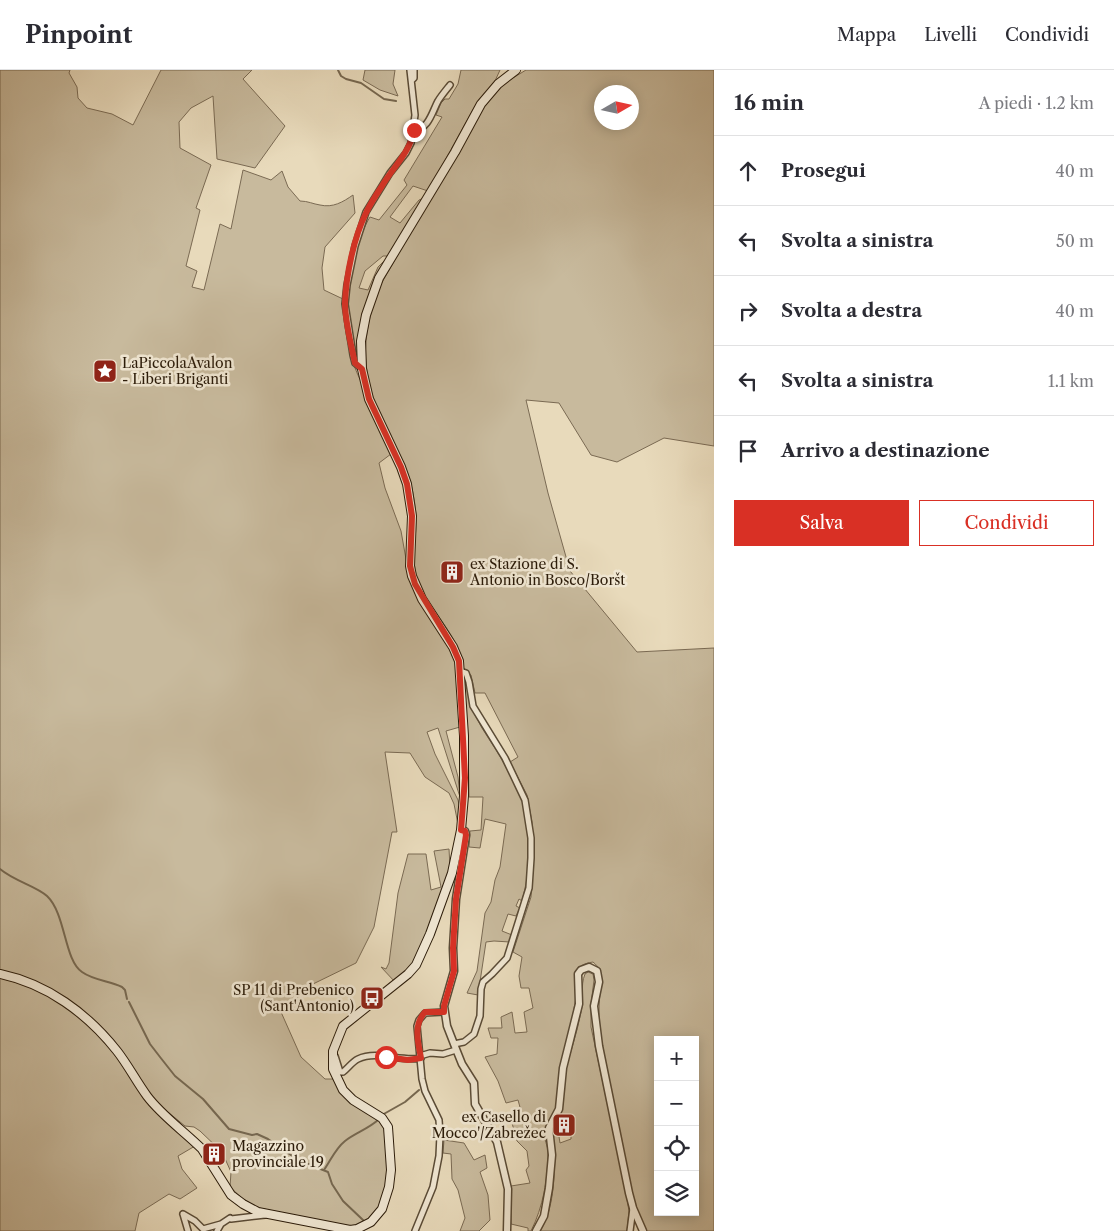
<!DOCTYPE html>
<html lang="it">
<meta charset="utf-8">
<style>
body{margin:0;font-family:"Libre Caslon Text",serif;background:#f7f7f7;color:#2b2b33}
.controls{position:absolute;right:15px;bottom:15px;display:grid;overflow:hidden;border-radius:0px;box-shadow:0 2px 12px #0003}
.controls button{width:45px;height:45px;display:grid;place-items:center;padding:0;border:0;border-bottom:1px solid #e1e1e2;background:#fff;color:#2b2b33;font:25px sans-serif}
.compass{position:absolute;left:594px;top:15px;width:45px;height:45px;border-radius:50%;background:#fff;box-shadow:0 2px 12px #0003;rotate:81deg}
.stop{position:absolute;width:15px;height:15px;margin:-11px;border:4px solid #d93025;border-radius:50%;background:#fff}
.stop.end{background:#d93025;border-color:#fff;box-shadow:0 1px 5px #0008}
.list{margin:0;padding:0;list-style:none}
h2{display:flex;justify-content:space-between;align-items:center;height:65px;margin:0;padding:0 20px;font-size:21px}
h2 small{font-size:16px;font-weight:400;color:#7c7c81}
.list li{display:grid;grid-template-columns:32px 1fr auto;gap:15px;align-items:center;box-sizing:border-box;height:70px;padding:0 20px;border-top:1px solid #e1e1e2}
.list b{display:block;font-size:19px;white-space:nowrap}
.list em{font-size:16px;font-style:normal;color:#7c7c81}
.actions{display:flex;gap:10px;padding:15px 20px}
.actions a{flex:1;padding:11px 0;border:1px solid #d93025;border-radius:0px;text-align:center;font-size:18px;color:#d93025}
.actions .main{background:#d93025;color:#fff}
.icon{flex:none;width:28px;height:28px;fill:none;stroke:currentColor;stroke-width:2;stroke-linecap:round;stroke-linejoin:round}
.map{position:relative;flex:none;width:714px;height:1161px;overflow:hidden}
header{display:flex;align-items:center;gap:30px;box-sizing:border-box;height:70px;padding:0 25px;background:#fff;border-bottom:1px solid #e1e1e2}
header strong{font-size:24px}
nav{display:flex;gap:28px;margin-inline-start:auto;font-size:18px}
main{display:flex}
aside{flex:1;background:#fff}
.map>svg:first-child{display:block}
.green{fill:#c8ba9d;stroke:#7a6a53;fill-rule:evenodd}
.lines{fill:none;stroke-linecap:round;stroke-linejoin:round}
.stream{stroke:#76674f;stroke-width:2}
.minor-casing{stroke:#5a4b36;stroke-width:8}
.tertiary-casing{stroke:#5a4b36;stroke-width:9}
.secondary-casing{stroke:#2b1b09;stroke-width:10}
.minor{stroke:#f0e7d3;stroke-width:5}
.tertiary{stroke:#f0e7d3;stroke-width:6}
.secondary{stroke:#f0e7d3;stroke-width:8}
.route{stroke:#d93025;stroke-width:6}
.labels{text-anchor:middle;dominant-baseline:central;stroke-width:5;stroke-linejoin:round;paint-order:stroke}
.poi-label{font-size:14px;fill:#2b1b09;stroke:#f0e7d3;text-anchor:start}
</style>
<header>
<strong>Pinpoint</strong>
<nav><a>Mappa</a><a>Livelli</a><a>Condividi</a></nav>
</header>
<main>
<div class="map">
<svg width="714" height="1161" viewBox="0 0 714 1161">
<rect width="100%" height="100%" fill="#e8dabb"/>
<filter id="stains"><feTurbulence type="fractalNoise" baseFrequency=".004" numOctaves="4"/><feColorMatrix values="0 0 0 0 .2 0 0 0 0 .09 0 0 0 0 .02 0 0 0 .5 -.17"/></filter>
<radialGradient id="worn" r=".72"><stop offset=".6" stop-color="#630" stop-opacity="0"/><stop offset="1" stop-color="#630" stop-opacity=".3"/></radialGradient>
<path class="green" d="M0 0H70L69 3 77 17 78 28 87 38 112 44 133 55 161 0H252L243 9 285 56 255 98 217 89 213 26 191 38 179 52 180 78 211 95 196 138 200 140 186 196 197 201 192 217 204 220 220 154 231 159 243 100 271 110 282 101 288 117 300 131C308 131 313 134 320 135 333 138 343 132 353 125L355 143 325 177 322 198 324 220 343 229C342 251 350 292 361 311L391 384 379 393 385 418 401 461 409 506 450 576 457 592 460 657 446 661 458 707 460 727 438 658 427 662 435 684 458 730 460 739 458 754 454 734 449 723 425 707 410 683 385 682 397 762H392L374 857 356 893 313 914 281 942 301 987 325 1009H334L347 1029 378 1050 384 1055 386 1062 389 1092 386 1118 379 1140 367 1151 352 1157 259 1138 245 1131 230 1117 231 1102 222 1082 200 1061 194 1057 185 1056 157 1033 83 942 0 901Z
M365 0H395L393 14 398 26 380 20 363 10Z
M461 0H500L495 11 474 38 428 121 413 116 390 147 400 153 419 130 424 128 389 186H383L365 201 359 218 368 220 378 197 383 192 386 191 377 208 359 290C353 271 347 249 348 229 349 206 358 166 370 147L379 150 407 115 404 110 442 47 436 45 441 33 445 29H449L458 14Z
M526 0H714V376L664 368 617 392 591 385 559 333 526 330 548 423 570 501 637 582 714 578V1161H646C630 1131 627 1094 620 1062 612 1025 600 988 599 949 599 941 599 931 600 923 602 910 604 901 593 892 573 895 575 905 577 922L557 1032C556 1036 556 1042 553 1046 550 1052 545 1057 544 1063 544 1070 548 1076 548 1082 548 1109 543 1137 531 1161H528V1158L511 1154V1116L530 1113 526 1100 529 1096 527 1081 517 1071 512 1053 523 1048 518 1030 506 1033 498 1011 485 987 497 984 498 968H491L488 958H502L501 947 512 942 515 963 527 962 524 942 533 938 529 918H521L519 906 522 887 513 882 531 827 534 786 532 752 527 725 510 692 518 687 485 623H475L471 605 463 599C460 564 428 541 417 508 411 489 416 471 416 452 416 439 414 426 411 414 406 394 395 377 386 359 361 307 359 269 380 216L479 42 503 14ZM602 22H632V52H602ZM658 970H695V1142H658Z
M464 611C470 622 470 635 476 647 483 662 494 675 502 690 508 702 516 715 521 728 533 761 531 797 522 831L519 829 516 836 520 838 516 846 508 844 502 861 512 865 510 872 494 871 486 872 478 925 467 923 477 901 485 843 491 832 495 810 500 797 506 754 485 749 480 778 469 777 470 761 481 760 483 727H469L468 669Z
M449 779 450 797 429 860 414 892 395 912 381 897 386 899 389 893 398 823 408 784H426L431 820 441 817 434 781Z
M588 902 593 904 594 910 591 934V957L625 1117 629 1141 627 1161H540C554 1139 554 1109 555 1084 555 1071 550 1065 557 1054L560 1073 571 1069V1050H559C564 1035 562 1022 564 1007 569 985 577 964 581 942 584 929 580 916 585 904Z
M0 908C63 923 89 955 130 1001 152 1026 173 1051 195 1076L178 1086 182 1099 197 1118 180 1129 169 1124 139 1143 135 1161H0Z
M444 1070 464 1073 474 1090 485 1085 487 1098 480 1102 488 1125 490 1150 479 1161H460L465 1148 458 1120 452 1109 451 1084 443 1083Z"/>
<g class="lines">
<path class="stream" d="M338 0 341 6 346 9 361 13 384 29 396 31
M0 799C14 811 36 816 47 826 66 844 64 890 82 902 93 910 109 911 122 917L125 920 127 929
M129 932 150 974 160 987 175 1006 203 1029 229 1059 252 1065 257 1064 268 1069 298 1090 328 1102 332 1114 343 1131 363 1150
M382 1045 405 1032 419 1020
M324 1100C331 1090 335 1079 345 1071 355 1063 368 1059 378 1050"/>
<g class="minor-casing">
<path id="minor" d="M412 10 414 8V0
M414 60C429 59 432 42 438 31 441 26 446 20 450 15
M362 299 355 293 353 285 345 234 347 215 355 176 366 142 390 103 406 83 411 73 415 45 410 0
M454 974 464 972 474 964 480 946 481 919 483 912 492 904 507 888 529 818 531 788V768L525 730 505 688 473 636 469 612 466 603 460 601
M335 986 340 1002H343C348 998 352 992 358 989 377 980 401 992 421 988
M420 986 430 983 443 984 456 980
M183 1144 195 1151 203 1159 221 1154
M183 1144 188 1161
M217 1161 221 1154 230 1148 231 1149 265 1145
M415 1161 433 1117 439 1086 440 1065 439 1050 425 1021 422 1009 417 956 419 950 425 943 444 942
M630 1161 633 1138"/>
</g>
<g class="tertiary-casing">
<path id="tertiary" d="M461 760 465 761 466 765 456 829 453 878 454 901 444 936 447 956 454 974 462 994 474 1013 475 1034 497 1072 508 1119 507 1161
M536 1161 544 1146 549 1118 552 1085 549 1058 559 1039 563 998 579 934 578 904 581 900 589 897 597 901 599 912 594 936 599 976 629 1123 633 1138 643 1161"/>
</g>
<g class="secondary-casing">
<path id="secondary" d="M0 904C47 914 87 943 117 981 128 995 136 1011 147 1026 162 1046 184 1061 202 1079L231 1125 243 1134 258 1142 350 1160 357 1159 371 1152 382 1139 389 1117 391 1100 388 1057 382 1048 353 1030 343 1020 333 999V981L343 956 408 904 416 895 430 864 452 803 461 760 464 726V666L459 591 453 577 422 529 412 506 410 496 412 446 407 414 401 397 369 329 362 299 361 271 366 245 379 208 455 82 481 34 498 14 516 0"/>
</g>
<use href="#minor" class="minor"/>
<use href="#tertiary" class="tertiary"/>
<use href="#secondary" class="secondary"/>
</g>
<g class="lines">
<path class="route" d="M386 987 408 990 421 988C418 972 413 955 425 942H444V936L454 901 453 878 456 829 466 765 465 761 461 760 465 708 459 591 453 577 415 514 410 496 412 446 407 414 401 397 369 329 362 299 355 293C351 275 345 251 345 233 346 205 354 167 366 143 370 134 376 125 382 116 393 97 410 83 414 60"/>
</g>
<defs>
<g id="sight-square" transform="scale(1.25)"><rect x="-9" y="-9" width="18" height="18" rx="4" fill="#8f2418" stroke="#f0e7d3"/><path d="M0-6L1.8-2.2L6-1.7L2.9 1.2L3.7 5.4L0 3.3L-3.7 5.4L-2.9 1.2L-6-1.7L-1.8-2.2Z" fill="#fff"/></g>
<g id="building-square" transform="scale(1.25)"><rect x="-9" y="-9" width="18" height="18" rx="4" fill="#8f2418" stroke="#f0e7d3"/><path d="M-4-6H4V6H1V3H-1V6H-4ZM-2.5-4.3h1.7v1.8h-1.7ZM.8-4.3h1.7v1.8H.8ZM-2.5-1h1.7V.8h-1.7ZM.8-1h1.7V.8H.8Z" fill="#fff"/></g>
<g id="bus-square" transform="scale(1.25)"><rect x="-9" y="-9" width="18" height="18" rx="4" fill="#8f2418" stroke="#f0e7d3"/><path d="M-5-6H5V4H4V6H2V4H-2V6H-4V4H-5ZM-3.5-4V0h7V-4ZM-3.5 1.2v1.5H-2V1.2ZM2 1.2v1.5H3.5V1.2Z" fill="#fff"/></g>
</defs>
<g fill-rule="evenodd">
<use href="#sight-square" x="105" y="301"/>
<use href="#building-square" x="452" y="502"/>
<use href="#bus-square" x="372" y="928"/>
<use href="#building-square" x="564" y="1055"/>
<use href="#building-square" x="214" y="1084"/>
</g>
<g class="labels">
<g class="poi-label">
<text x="122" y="293">LaPiccolaAvalon<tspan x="122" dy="16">- Liberi Briganti</tspan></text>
<text x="470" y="494">ex Stazione di S.<tspan x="470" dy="16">Antonio in Bosco/Boršt</tspan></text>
<text x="354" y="920" text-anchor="end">SP 11 di Prebenico<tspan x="354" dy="16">(Sant'Antonio)</tspan></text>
<text x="546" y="1047" text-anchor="end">ex Casello di<tspan x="546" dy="16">Mocco'/Zabrežec</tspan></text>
<text x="232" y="1076">Magazzino<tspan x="232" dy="16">provinciale 19</tspan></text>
</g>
</g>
<rect width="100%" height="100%" filter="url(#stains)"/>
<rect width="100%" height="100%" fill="url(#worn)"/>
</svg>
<div class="controls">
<button>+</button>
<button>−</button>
<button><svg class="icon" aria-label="locate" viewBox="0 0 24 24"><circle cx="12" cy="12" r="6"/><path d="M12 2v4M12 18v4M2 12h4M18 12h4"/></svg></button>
<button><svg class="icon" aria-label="layers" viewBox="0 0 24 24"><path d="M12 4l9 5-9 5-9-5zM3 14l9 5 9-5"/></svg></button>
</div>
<svg class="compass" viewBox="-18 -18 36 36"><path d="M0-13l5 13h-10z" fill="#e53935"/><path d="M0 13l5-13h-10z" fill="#7c7c81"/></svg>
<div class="stop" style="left:386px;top:987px"></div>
<div class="stop end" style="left:414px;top:60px"></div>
</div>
<aside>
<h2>16 min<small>A piedi · 1.2 km</small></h2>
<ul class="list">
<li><svg class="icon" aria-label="ahead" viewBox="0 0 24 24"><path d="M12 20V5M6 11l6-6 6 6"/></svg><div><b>Prosegui</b></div><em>40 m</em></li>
<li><svg class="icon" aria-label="left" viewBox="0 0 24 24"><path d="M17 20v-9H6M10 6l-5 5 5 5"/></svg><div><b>Svolta a sinistra</b></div><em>50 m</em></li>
<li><svg class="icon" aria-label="right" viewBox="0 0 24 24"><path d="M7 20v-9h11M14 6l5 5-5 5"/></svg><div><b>Svolta a destra</b></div><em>40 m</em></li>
<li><svg class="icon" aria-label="left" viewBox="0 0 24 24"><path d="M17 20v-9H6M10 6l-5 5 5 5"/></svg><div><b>Svolta a sinistra</b></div><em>1.1 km</em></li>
<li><svg class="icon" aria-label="arrive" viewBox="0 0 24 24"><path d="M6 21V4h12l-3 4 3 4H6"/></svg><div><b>Arrivo a destinazione</b></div></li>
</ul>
<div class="actions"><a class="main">Salva</a><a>Condividi</a></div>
</aside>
</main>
